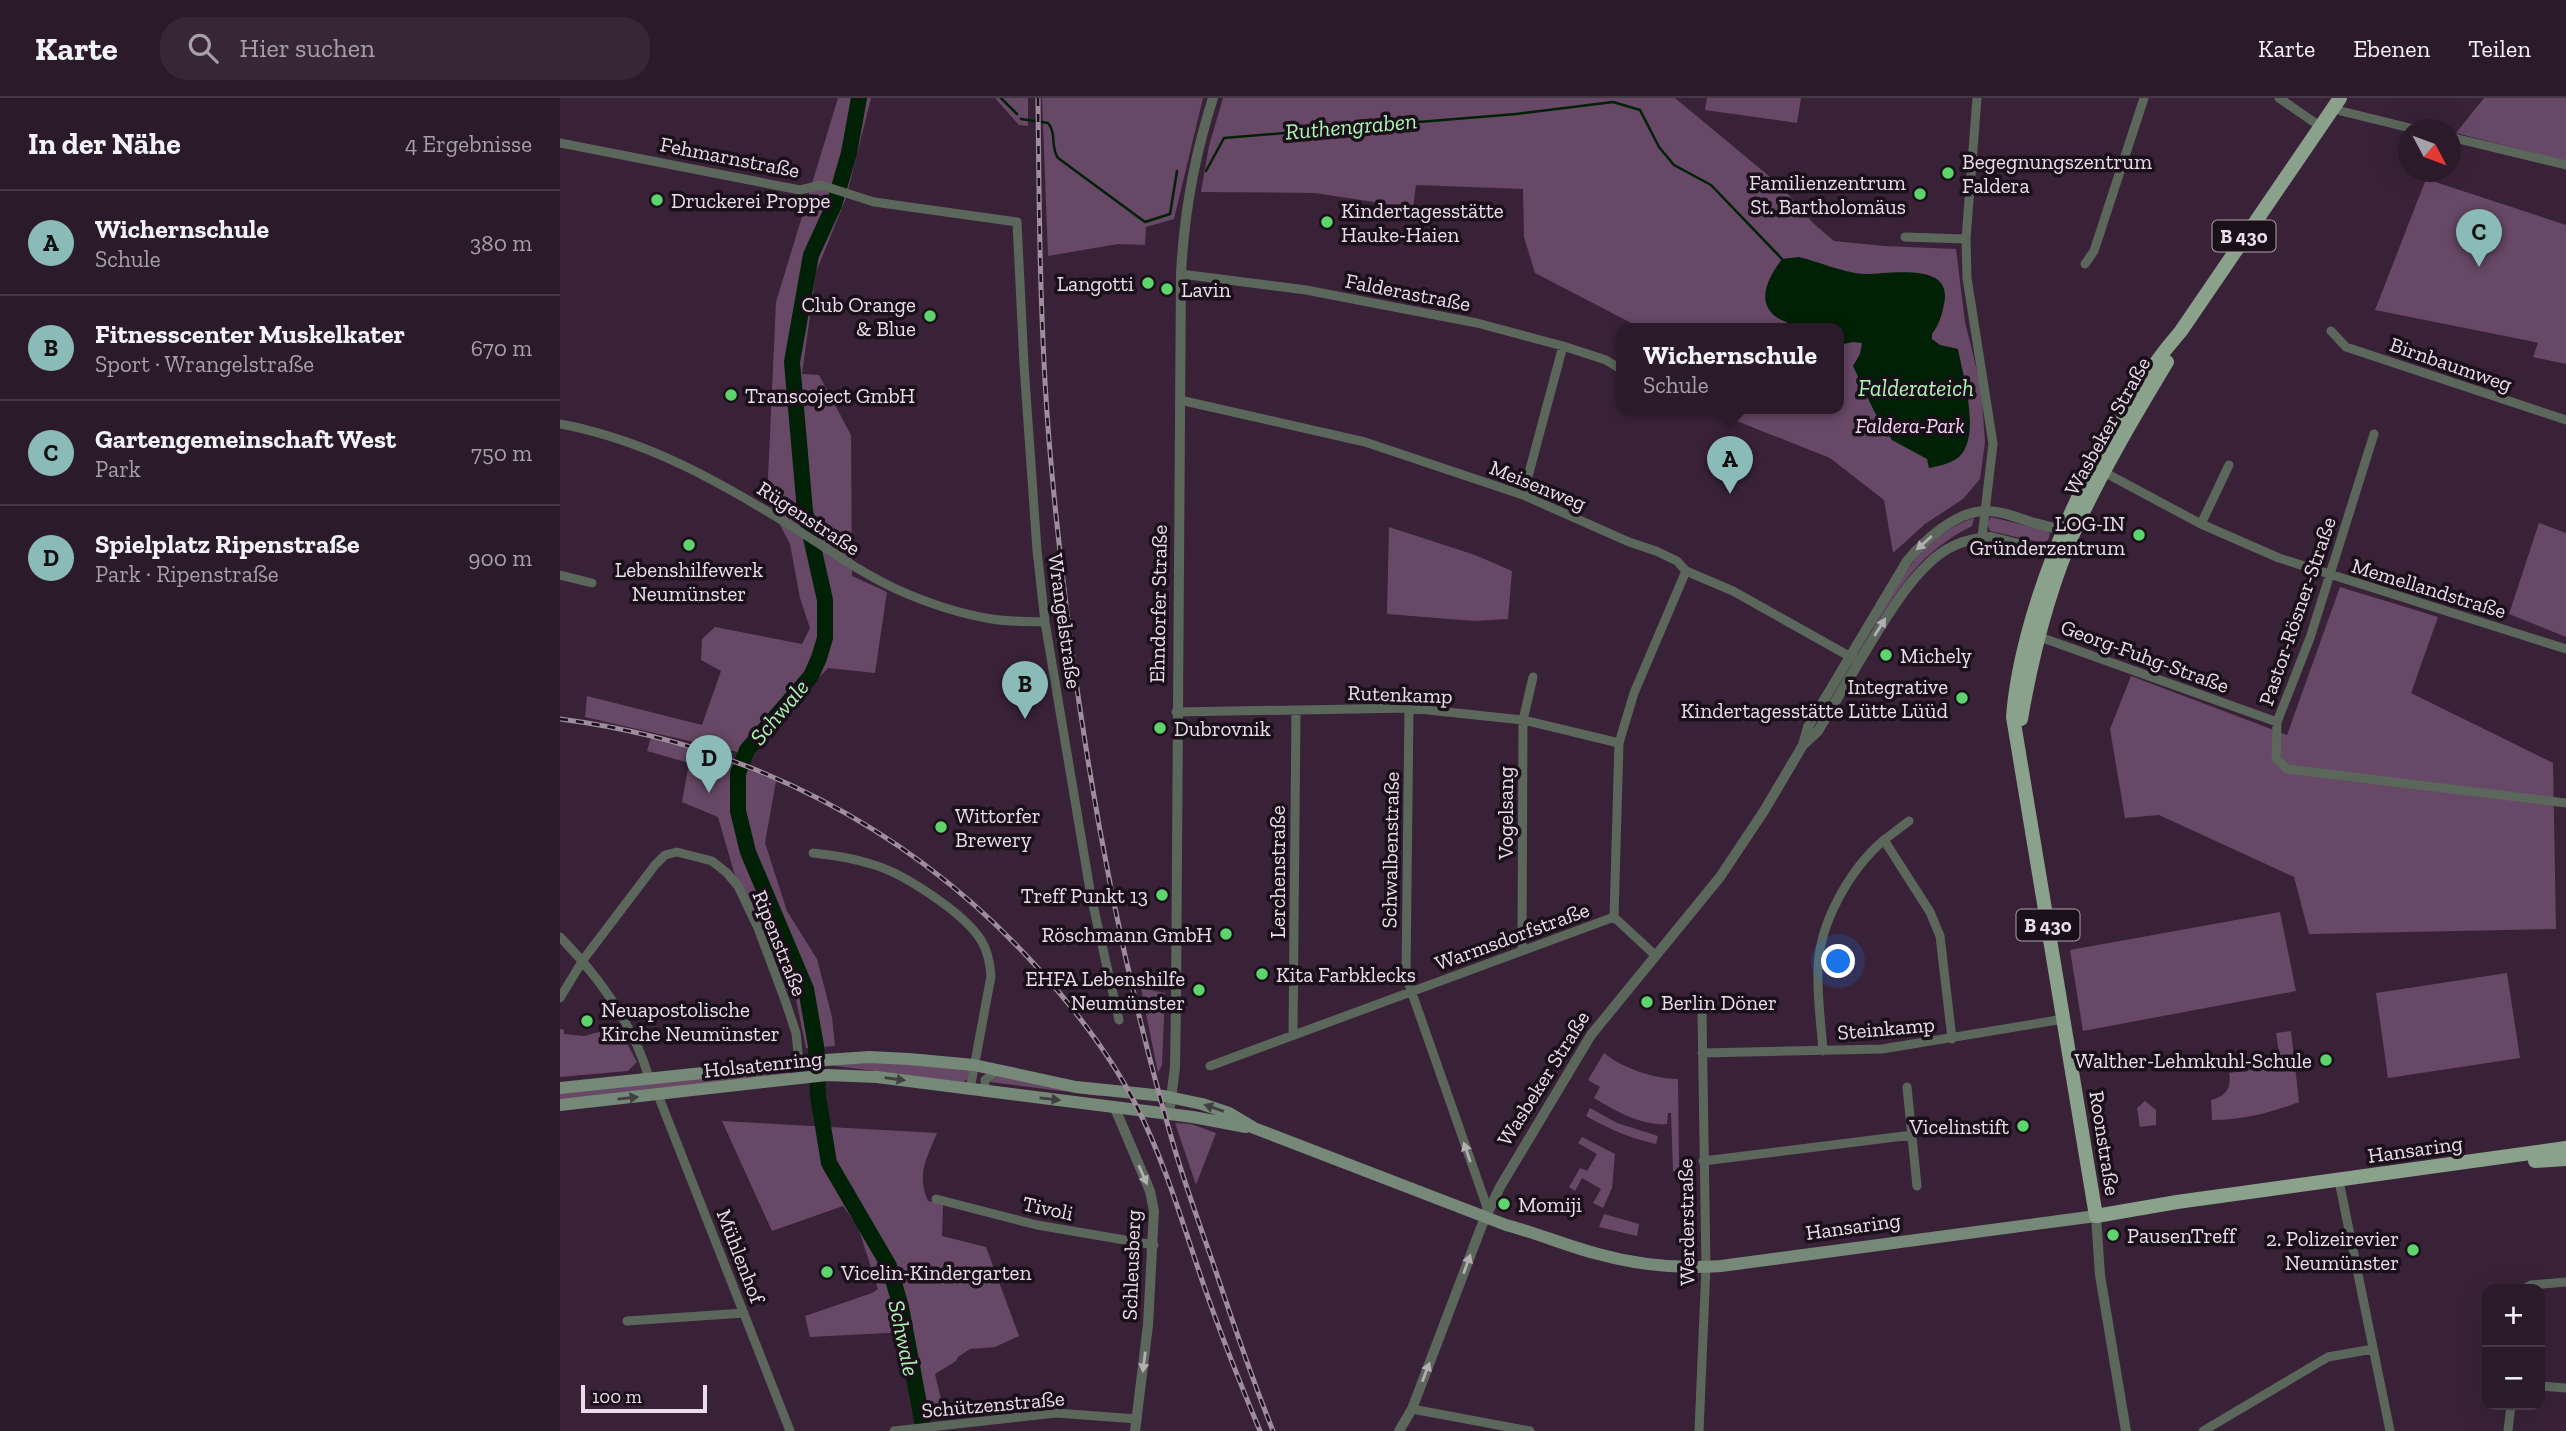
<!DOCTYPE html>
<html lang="de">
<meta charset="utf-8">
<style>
body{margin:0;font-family:"Zilla Slab",serif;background:#372736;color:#f1f3f6}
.controls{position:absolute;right:21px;bottom:21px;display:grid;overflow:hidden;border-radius:14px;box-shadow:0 7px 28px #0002}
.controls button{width:63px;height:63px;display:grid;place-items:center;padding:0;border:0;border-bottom:2px solid #473847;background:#2b1a2a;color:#f1f3f6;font:35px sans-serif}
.compass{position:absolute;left:1838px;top:21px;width:63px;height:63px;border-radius:50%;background:#2b1a2a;box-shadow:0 7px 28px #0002;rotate:131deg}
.scale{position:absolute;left:21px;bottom:18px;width:126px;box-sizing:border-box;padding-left:7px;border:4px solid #ecddeb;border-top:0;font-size:19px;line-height:24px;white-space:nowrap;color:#ecddeb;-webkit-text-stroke:5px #1a101a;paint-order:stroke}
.you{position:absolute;left:1279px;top:864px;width:24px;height:24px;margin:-18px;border:5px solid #fff;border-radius:50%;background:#1a73e8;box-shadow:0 0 0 10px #1a73e833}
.badge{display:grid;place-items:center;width:46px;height:46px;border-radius:50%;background:#8bbbb9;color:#111;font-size:23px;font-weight:700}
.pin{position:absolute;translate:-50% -58px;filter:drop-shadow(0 2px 4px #0008)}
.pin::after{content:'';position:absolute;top:37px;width:24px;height:21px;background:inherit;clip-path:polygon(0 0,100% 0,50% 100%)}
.popup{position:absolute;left:1056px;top:225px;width:228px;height:91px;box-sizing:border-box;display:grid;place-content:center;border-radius:14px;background:#2b1a2a;filter:drop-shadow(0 2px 5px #0005);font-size:23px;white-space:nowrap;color:#a6a1a8}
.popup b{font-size:26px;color:#f1f3f6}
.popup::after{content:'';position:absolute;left:50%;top:100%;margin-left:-14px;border:14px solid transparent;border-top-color:#2b1a2a}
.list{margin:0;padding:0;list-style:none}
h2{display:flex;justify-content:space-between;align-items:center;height:91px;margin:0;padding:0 28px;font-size:30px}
h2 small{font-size:23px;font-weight:400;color:#a6a1a8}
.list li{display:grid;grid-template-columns:46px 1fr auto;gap:21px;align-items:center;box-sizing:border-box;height:105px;padding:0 28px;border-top:2px solid #473847}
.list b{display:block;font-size:26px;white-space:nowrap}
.list p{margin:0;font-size:23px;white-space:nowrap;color:#a6a1a8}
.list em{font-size:23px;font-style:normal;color:#a6a1a8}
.icon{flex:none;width:38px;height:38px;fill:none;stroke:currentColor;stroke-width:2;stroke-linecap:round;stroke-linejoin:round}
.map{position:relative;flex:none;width:2006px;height:1333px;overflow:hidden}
header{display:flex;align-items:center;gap:42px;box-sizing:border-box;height:98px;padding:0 35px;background:#2b1a2a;border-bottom:2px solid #473847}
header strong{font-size:33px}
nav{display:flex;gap:38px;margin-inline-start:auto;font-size:24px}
.search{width:490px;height:63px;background:#372736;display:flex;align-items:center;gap:18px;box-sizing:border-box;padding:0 24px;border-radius:28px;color:#a6a1a8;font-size:26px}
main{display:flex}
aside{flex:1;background:#2b1a2a}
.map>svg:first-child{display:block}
.green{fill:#674866}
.water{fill:#002105}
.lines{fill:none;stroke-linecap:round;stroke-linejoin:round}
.stream{stroke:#002105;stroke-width:2.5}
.river{stroke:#002105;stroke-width:16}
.minor{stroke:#5c675c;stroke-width:9}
.tertiary{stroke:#5c675c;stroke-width:10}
.secondary{stroke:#768877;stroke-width:12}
.primary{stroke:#8aa28b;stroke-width:14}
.rail-casing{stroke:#9f8d9e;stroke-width:5}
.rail{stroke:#1a101a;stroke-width:2.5;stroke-dasharray:8;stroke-linecap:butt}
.oneway{fill:#b2aeb2}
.oneway2{fill:#3f403f}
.poi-dot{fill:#5ed56c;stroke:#1a101a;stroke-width:2.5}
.labels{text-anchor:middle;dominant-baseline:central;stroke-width:7;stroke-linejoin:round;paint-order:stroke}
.shield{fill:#1a101a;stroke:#ada0ac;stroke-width:2}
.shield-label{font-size:19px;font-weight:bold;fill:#ecddeb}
.street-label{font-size:21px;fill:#ecddeb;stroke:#1a101a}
.poi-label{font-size:21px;fill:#ecddeb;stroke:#1a101a;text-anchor:start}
.park-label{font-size:21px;font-style:italic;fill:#fcd3fa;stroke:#1a101a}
.water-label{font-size:23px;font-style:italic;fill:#aef4b2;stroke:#1a101a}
</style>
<header>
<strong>Karte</strong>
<div class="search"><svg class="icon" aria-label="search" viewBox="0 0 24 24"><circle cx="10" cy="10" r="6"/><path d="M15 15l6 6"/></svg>Hier suchen</div>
<nav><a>Karte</a><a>Ebenen</a><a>Teilen</a></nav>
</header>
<main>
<aside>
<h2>In der Nähe<small>4 Ergebnisse</small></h2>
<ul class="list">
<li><span class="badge">A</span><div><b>Wichernschule</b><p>Schule</p></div><em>380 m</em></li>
<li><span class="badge">B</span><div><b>Fitnesscenter Muskelkater</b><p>Sport · Wrangelstraße</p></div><em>670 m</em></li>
<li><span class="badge">C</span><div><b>Gartengemeinschaft West</b><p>Park</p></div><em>750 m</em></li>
<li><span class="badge">D</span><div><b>Spielplatz Ripenstraße</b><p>Park · Ripenstraße</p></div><em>900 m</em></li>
</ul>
</aside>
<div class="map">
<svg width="2006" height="1333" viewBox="0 0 2006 1333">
<rect width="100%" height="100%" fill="#392238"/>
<path class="green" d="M278 0H311L286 100 256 174 242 276 259 277 291 337 292 478 327 494 315 575 268 570 186 656 25 619 27 598 142 627 161 573 141 562 142 541 155 529 242 546 250 530 240 500 230 446 207 402 216 204Z
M435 0H468V28L459 27Z
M482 0H643L614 121 586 129 585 147 558 146 488 158Z
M663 0H1115L1221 88 1253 125 1274 143 1324 148 1396 151 1405 224 1421 289 1425 344 1420 381 1403 401 1365 426 1333 455 1324 402 1270 360 1144 310H1278V230H1081L975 175 964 139 963 91 856 87 853 110 755 95 641 94 649 48Z
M1147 0H1241L1237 25 1145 12Z
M1924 0H2006V63L1896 35Z
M1866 81 2006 127V266L1973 259 1978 245 1970 243 1815 212Z
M1431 419 1488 433 1490 436 1488 442 1483 445 1430 433 1427 425Z
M1414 420 1412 428C1359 455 1342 486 1311 534 1336 488 1360 437 1414 420Z
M1979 425 2006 435V539L1949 516Z
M829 429 915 457 952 473 948 521 914 523 827 516Z
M1780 489 1878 519 1851 595 1993 665 1996 831 1749 836 1734 779 1599 717 1565 720 1550 631 1571 578 1727 637Z
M91 639 132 650 216 683 205 745 227 813 257 861 272 919 275 948 246 950 236 901 203 828 178 788 158 719 122 704 129 665 87 653Z
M1720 814 1736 893 1523 933 1510 852Z
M1947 875 1960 960 1828 980 1816 895Z
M581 890 605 895 602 967 598 975Z
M58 929 77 964 68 973 0 979V931L4 932V936L24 938Z
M1731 933 1739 1004C1711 1015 1682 1022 1652 1022L1651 1002C1666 998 1672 990 1669 975L1721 968 1716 935Z
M1044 955C1062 970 1095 981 1118 981L1119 1073H1113L1111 1015H1108L1107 1026C1081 1028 1056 1013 1034 1000L1040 989 1028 982Z
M348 964 409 972 408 980 404 984 275 968 276 966Z
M227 971 229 975 227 978 0 1004V995Z
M438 978 541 996 540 998 430 984Z
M1585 1003 1596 1012V1027L1580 1029 1577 1010Z
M1030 1010 1057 1025 1098 1038 1096 1046C1070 1040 1049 1031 1026 1018Z
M162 1023 377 1035C367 1060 356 1076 368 1103L383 1106 382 1138 426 1149 459 1238 435 1249 410 1251 398 1259 396 1263 375 1276 384 1314 361 1316 346 1234 250 1239 245 1218 312 1195 318 1191 298 1129 283 1108 212 1133Z
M615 1025 631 1026 656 1035 636 1087Z
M1022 1039 1055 1056 1052 1090 1043 1110 1033 1105 1041 1091 1022 1080 1015 1093 1009 1089 1020 1070 1027 1073 1037 1056 1018 1045Z
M1044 1116 1079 1126 1077 1138 1039 1129Z"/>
<path class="water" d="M1239 159C1259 164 1282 174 1303 176 1327 177 1394 162 1384 206 1382 217 1379 227 1372 236V241L1380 247 1398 251C1403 278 1421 336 1400 358 1393 365 1379 368 1369 370L1367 361 1332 342 1314 313 1293 268 1300 256 1302 245 1293 244 1279 247 1278 230H1235C1229 224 1221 223 1215 218 1195 202 1210 177 1222 161Z"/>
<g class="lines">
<path class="stream" d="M441 0 457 16
M461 21 488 25C497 35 490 49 498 60L585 124 610 116 617 73
M646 73 664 40 956 16 1053 4 1080 12 1099 49 1114 67 1151 87 1222 161"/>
<path class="river" d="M299 0 289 55 274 107 251 157 232 264 245 413 265 502V540L259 560 251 578 187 652 178 675V713L188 754 246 891 256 948 258 998 269 1065 329 1168 341 1209 364 1333"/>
<path class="minor" d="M1417 0 1406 141 1407 180 1433 346 1422 439
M1719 0 1761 29
M1775 9 1781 13 1858 32
M1890 39 2006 67
M0 45 240 92 261 87 314 104 457 124 464 267 477 452 485 524 531 798 559 922
M1345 139 1406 141
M1525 166 1534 153 1584 0
M621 176 746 192 917 225 1003 248 1046 262 1062 272
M1771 233 1786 249 2006 322
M620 302 805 344 963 397 1069 444 1096 453 1117 463 1126 473 1173 493 1296 562
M0 326C87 342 162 385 236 431 269 452 300 474 336 491 365 504 400 516 432 521 449 524 467 523 485 524
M1814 336 1750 540 1717 624 1716 660 1727 671 2006 705
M1542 373 1641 426 1719 460 2006 551
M963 397 1003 248
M1641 426 1669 367
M0 477 32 485
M1480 539 1717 624
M849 610 846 878 927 1109 926 1116
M616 614 849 610 963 622 1059 645
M1324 742 1349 723
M253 755C273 757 292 760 311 766 342 774 404 815 421 842 428 853 430 865 431 878L410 991
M1054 819 1059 645 1074 595 1126 473
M0 839C39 879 73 925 89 980
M962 853 963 622 973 579
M0 900 23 862 95 767 105 757 117 754 152 763 167 775 178 788 198 830 226 905 236 935 239 965
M733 936 736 612
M1263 953C1261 926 1257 898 1258 871 1259 825 1290 771 1324 742L1370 814 1380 838 1392 941
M1142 955 1322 951 1504 921
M650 968 1054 819 1096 858
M1347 989 1357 1088
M425 993V982L437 973
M98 997 230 1333
M1143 1063 1352 1037
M1779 1083 1830 1333
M376 1101 477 1127 594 1147
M1964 1191 1971 1187 2006 1184
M67 1223 184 1215
M1980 1288 2006 1290
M852 1311 970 1333
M334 1333 496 1315 577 1321
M1139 1333 1146 1169 1142 914
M1643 1333 1768 1259 1813 1251
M1948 1333 1951 1307"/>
<path class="tertiary" d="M1243 647 1258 633C1278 599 1298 565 1319 531 1334 508 1348 485 1368 466 1385 449 1407 440 1431 439L1494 455 1502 453
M554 1008 590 1093 594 1113 588 1227 575 1333
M609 1016 615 969 616 905 621 176C624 115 634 59 653 0
M1536 1118 1540 1177 1566 1333
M839 1333 852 1311 922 1127 940 1089 1031 937 1160 779 1204 713 1243 647 1248 629 1347 463C1365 442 1394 415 1423 413 1439 412 1456 419 1471 424 1482 427 1499 429 1506 438"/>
<path class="secondary" d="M0 990 266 962 309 959 349 961 414 967 516 989 604 998 642 1006 669 1015 694 1030 946 1127C977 1135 1007 1148 1038 1156 1078 1167 1120 1171 1161 1168L1536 1118
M0 1007 267 977 317 979 633 1019 686 1029"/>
<path class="primary" d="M1780 0 1621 233C1543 322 1462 500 1453 619L1536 1118 1617 1104 2006 1050
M1461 621C1472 557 1490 487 1517 427 1543 371 1575 317 1607 264
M1975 1063 2006 1061"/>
<g class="rail-casing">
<path id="rail" d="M478 0C479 114 480 229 489 342 509 578 546 814 612 1042 624 1084 639 1125 653 1165 672 1222 691 1278 713 1333
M0 621C185 645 350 729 476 868 514 910 550 956 576 1007 605 1064 623 1127 644 1188 661 1237 680 1285 700 1333"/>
</g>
<use href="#rail" class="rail"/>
</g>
<defs><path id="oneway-solid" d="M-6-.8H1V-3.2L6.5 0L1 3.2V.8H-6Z" transform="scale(1.75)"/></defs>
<g class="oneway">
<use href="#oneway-solid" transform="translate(1364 445) rotate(138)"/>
<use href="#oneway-solid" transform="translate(1320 529) rotate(-58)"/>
<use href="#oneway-solid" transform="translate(907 1054) rotate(-109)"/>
<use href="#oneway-solid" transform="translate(583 1077) rotate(66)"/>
<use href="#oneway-solid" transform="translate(907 1166) rotate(-70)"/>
<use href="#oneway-solid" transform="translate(584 1264) rotate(97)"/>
<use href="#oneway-solid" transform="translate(866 1274) rotate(-69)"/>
</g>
<g class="oneway2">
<use href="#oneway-solid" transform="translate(335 981) rotate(8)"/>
<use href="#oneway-solid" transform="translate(68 1000) rotate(-6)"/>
<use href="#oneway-solid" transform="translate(490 1001) rotate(6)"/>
<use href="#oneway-solid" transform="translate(654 1010) rotate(-161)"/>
</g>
<g class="poi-dot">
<circle cx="1388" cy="75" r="7"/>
<circle cx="1360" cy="96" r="7"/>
<circle cx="97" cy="102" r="7"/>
<circle cx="767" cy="124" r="7"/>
<circle cx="588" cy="185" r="7"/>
<circle cx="607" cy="191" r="7"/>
<circle cx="370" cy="218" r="7"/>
<circle cx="171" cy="297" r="7"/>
<circle cx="1579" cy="437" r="7"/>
<circle cx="129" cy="447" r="7"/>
<circle cx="1326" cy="557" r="7"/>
<circle cx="1402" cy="600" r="7"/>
<circle cx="600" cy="630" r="7"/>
<circle cx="381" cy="729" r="7"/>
<circle cx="602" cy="797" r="7"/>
<circle cx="666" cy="836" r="7"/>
<circle cx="702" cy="876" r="7"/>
<circle cx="639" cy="892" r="7"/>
<circle cx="1087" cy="904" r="7"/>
<circle cx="27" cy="923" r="7"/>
<circle cx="1766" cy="962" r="7"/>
<circle cx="1463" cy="1028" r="7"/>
<circle cx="944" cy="1106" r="7"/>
<circle cx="1553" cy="1137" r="7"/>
<circle cx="1853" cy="1152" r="7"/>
<circle cx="267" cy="1174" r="7"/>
</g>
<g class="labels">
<g class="shield">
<rect x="1652.5" y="122.5" width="63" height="31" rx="5"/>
<rect x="1456.5" y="811.5" width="63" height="31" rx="5"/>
</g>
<g class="shield-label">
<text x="1684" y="138">B 430</text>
<text x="1488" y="827">B 430</text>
</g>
<g class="street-label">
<text transform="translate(170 59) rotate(11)">Fehmarnstraße</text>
<text transform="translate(848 194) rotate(11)">Falderastraße</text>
<text transform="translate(1891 266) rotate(19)">Birnbaumweg</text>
<text transform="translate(1547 328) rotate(-61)">Wasbeker Straße</text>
<text transform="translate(978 387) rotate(22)">Meisenweg</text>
<text transform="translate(249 420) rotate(33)">Rügenstraße</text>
<text transform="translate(1869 490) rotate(17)">Memellandstraße</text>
<text transform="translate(598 506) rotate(-89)">Ehndorfer Straße</text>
<text transform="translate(1737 513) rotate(-71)">Pastor-Rösner-Straße</text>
<text transform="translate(505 523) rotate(82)">Wrangelstraße</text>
<text transform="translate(1585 558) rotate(20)">Georg-Fuhg-Straße</text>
<text transform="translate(840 596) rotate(2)">Rutenkamp</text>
<text transform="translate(945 715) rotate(-90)">Vogelsang</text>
<text transform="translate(830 752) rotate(-89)">Schwalbenstraße</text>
<text transform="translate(717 774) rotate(-90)">Lerchenstraße</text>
<text transform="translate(952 838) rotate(-20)">Warmsdorfstraße</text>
<text transform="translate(220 845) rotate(68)">Ripenstraße</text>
<text transform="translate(1326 930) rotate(-5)">Steinkamp</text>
<text transform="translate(203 966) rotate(-6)">Holsatenring</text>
<text transform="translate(983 980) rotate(-58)">Wasbeker Straße</text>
<text transform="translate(1545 1045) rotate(81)">Roonstraße</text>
<text transform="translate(1855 1051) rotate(-8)">Hansaring</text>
<text transform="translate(488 1110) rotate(12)">Tivoli</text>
<text transform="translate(1126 1124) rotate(-91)">Werderstraße</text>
<text transform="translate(1293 1128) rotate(-8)">Hansaring</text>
<text transform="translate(181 1158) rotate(69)">Mühlenhof</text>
<text transform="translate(571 1167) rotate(-88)">Schleusberg</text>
<text transform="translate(433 1306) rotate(-5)">Schützenstraße</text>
</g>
<g class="poi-label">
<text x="1402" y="63">Begegnungszentrum<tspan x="1402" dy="24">Faldera</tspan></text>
<text x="1346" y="84" text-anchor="end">Familienzentrum<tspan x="1346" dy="24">St. Bartholomäus</tspan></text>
<text x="111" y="102">Druckerei Proppe</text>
<text x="781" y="112">Kindertagesstätte<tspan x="781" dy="24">Hauke-Haien</tspan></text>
<text x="574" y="185" text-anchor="end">Langotti</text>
<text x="621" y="191">Lavin</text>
<text x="356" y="206" text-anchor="end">Club Orange<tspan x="356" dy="24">&amp; Blue</tspan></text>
<text x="185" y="297">Transcoject GmbH</text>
<text x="1565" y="425" text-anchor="end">LOG-IN<tspan x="1565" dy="24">Gründerzentrum</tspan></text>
<text x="129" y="471" text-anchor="middle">Lebenshilfewerk<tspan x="129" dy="24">Neumünster</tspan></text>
<text x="1340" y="557">Michely</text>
<text x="1388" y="588" text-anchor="end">Integrative<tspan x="1388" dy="24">Kindertagesstätte Lütte Lüüd</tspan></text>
<text x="614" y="630">Dubrovnik</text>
<text x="395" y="717">Wittorfer<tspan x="395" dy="24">Brewery</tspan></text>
<text x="588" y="797" text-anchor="end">Treff Punkt 13</text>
<text x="652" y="836" text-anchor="end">Röschmann GmbH</text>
<text x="716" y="876">Kita Farbklecks</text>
<text x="625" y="880" text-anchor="end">EHFA Lebenshilfe<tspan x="625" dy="24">Neumünster</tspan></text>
<text x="1101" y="904">Berlin Döner</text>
<text x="41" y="911">Neuapostolische<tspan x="41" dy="24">Kirche Neumünster</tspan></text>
<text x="1752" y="962" text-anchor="end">Walther-Lehmkuhl-Schule</text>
<text x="1449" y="1028" text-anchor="end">Vicelinstift</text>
<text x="958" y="1106">Momiji</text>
<text x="1567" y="1137">PausenTreff</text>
<text x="1839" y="1140" text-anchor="end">2. Polizeirevier<tspan x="1839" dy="24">Neumünster</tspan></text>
<text x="281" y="1174">Vicelin-Kindergarten</text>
</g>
<g class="park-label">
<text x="1350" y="327">Faldera-Park</text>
</g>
<g class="water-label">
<text transform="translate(791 28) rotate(-5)">Ruthengraben</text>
<text x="1356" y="290">Falderateich</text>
<text transform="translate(219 614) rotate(-50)">Schwale</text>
<text transform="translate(344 1240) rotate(78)">Schwale</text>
</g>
</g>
</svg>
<div class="controls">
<button>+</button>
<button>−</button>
</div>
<svg class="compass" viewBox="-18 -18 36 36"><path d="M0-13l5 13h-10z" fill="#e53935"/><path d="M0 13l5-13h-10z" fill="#a6a1a8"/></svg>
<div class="scale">100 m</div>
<div class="you"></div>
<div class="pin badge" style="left:1170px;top:396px">A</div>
<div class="popup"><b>Wichernschule</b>Schule</div>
<div class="pin badge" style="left:465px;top:621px">B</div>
<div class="pin badge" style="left:1919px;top:169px">C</div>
<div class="pin badge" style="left:149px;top:695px">D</div>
</div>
</main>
